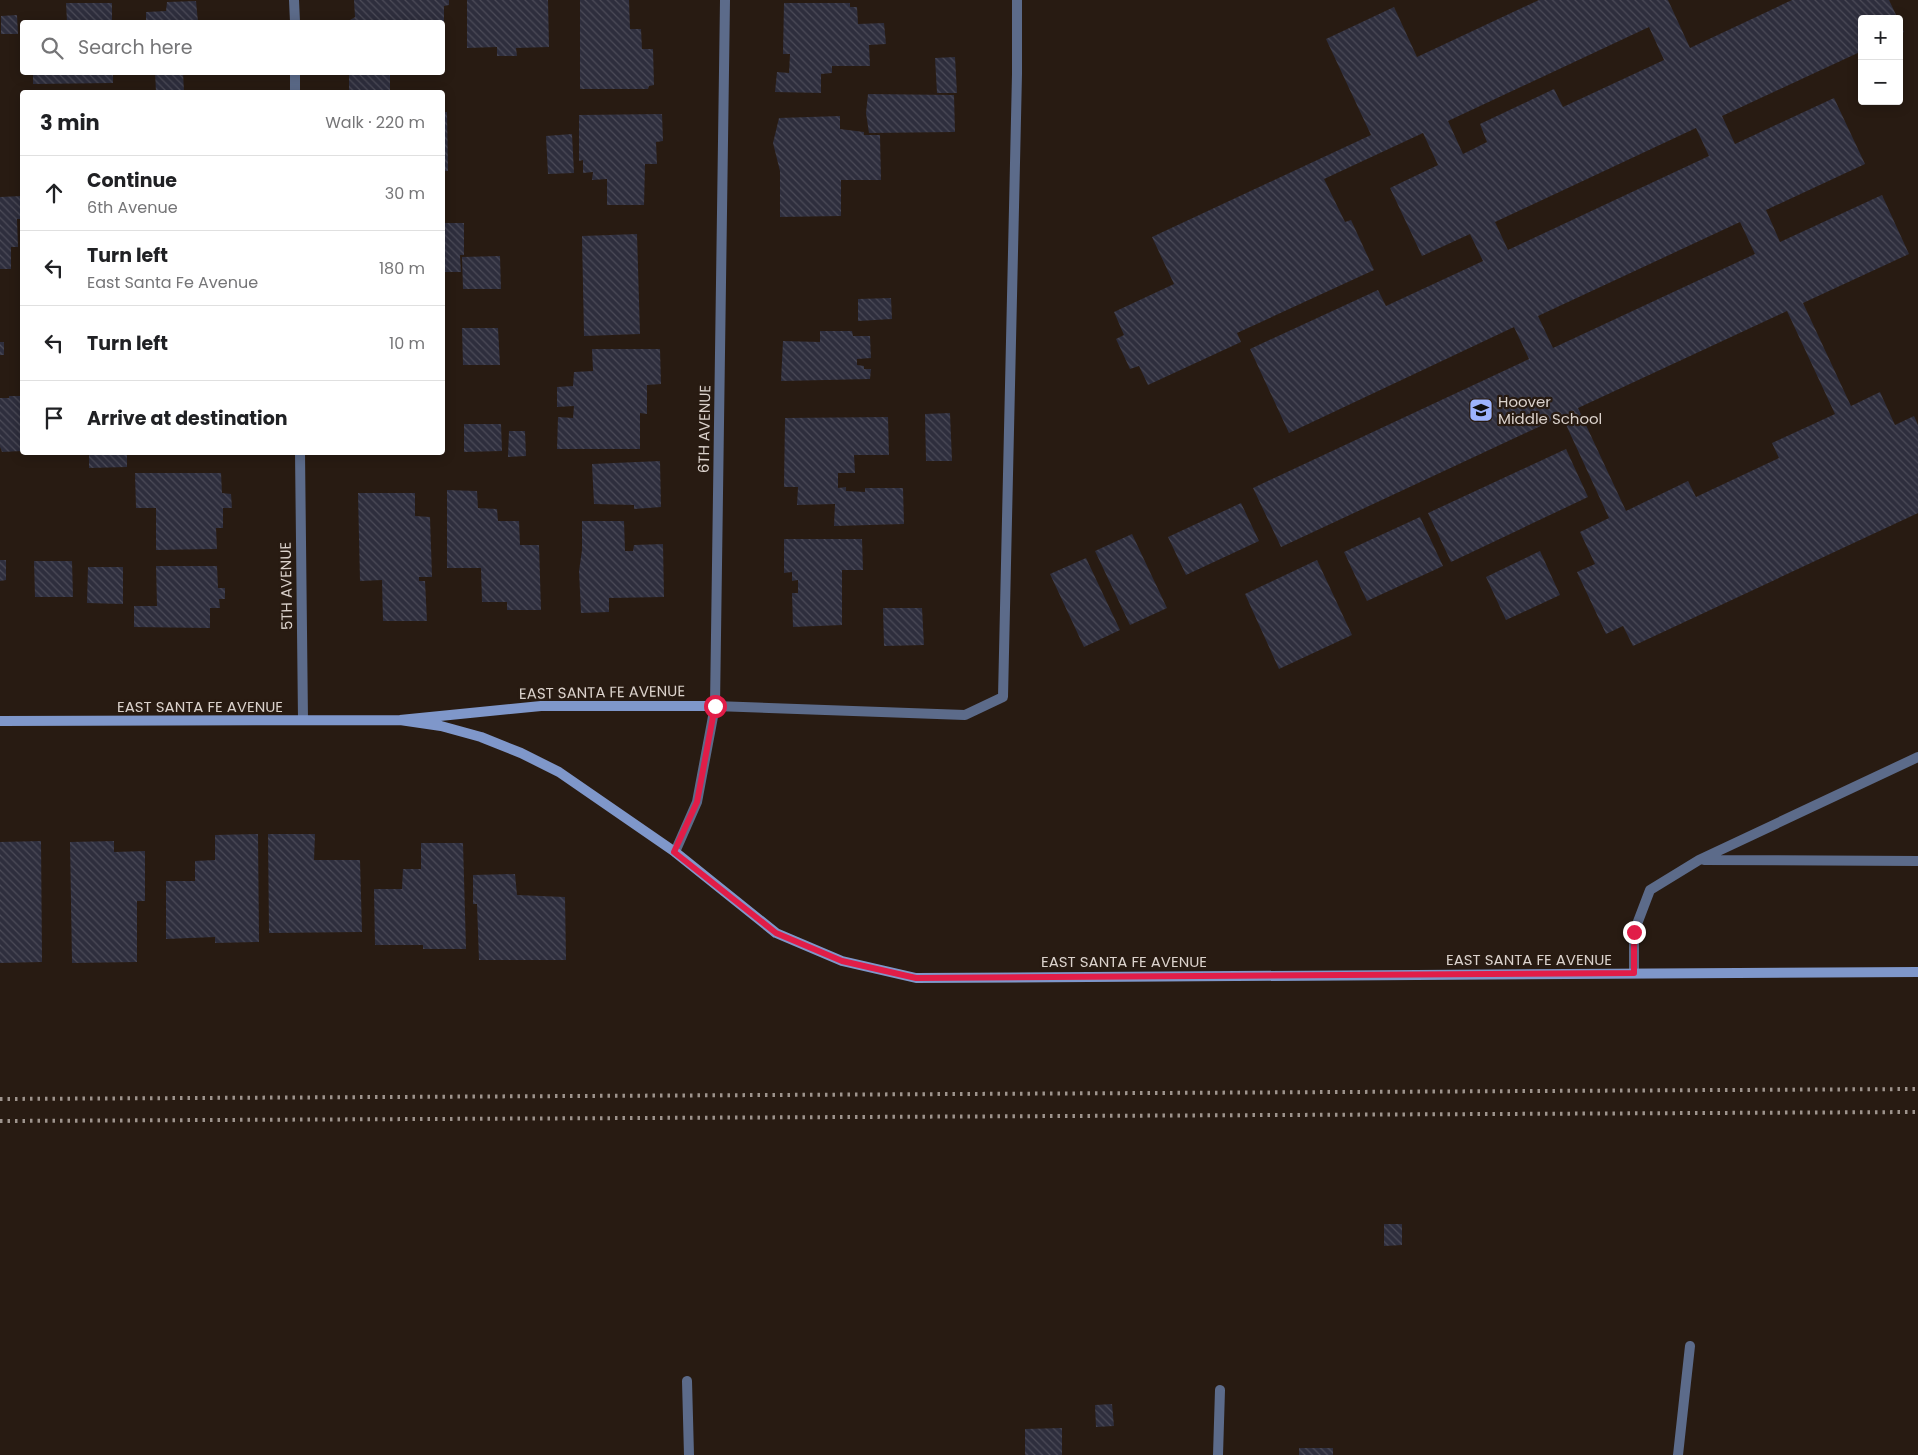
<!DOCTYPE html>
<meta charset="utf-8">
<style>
body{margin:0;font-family:Poppins,sans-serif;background:#f6f6f6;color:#202124}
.controls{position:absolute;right:15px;top:15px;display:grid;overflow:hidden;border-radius:5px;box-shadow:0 2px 12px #0003}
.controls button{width:45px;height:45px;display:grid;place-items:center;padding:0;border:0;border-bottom:1px solid #e0e0e0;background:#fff;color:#202124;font:25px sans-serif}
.stop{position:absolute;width:15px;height:15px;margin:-11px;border:4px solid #e11d48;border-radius:50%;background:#fff}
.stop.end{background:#e11d48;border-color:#fff;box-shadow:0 1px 5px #0008}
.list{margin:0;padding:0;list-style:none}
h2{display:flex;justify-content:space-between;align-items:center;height:65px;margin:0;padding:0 20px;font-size:21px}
h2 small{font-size:16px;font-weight:400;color:#757577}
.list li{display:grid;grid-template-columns:32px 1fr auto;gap:15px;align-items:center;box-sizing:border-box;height:75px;padding:0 20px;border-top:1px solid #e0e0e0}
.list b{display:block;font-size:19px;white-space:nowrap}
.list p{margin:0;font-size:16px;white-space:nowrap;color:#757577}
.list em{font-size:16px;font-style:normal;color:#757577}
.icon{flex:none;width:28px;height:28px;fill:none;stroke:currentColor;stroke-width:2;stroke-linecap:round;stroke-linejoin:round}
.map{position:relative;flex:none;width:1918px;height:1455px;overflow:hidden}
.search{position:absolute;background:#fff;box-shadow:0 2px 12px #0003;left:20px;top:20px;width:425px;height:55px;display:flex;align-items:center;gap:12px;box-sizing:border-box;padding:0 18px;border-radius:5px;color:#757577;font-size:19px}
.panel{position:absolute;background:#fff;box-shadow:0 2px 12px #0003;left:20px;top:90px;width:425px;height:365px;border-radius:5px}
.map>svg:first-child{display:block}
.building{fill:url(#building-back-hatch);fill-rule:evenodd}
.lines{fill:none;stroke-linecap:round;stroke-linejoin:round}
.lane{stroke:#5c6b8a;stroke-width:10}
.street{stroke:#5c6b8a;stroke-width:10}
.secondary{stroke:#7f97ca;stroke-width:10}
.rail{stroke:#9e948d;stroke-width:4;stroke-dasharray:2.5 5;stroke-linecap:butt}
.route{stroke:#e11d48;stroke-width:6}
.labels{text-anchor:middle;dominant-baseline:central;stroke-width:4.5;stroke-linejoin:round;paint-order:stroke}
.poi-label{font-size:15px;fill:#dbd2cc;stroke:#281b12;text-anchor:start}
.street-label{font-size:15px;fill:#dbd2cc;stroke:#281b12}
</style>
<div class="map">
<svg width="1918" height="1455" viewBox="0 0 1918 1455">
<defs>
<pattern id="building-back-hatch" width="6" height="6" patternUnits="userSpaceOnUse" patternTransform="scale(1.25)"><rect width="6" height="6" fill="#2e2e3d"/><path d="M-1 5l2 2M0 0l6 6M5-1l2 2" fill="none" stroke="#4c4b58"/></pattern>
</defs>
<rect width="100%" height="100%" fill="#281b12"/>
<path class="building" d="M354 0H449V5L444 6V22H347L355 17Z
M467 0H548L549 47 516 48 517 56H497V47L467 48Z
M580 0H629L630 29H641L642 49H653L654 85 649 86 648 89H580Z
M1539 0H1668L1690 48 1792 0H1889L1898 19H1862V51L1722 116 1735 144 1834 98 1865 164 1766 210 1780 242 1882 195 1909 254 1803 303 1851 406 1880 392 1895 425 1914 416 1918 425V513L1633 646 1623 626 1606 634 1577 572 1595 564 1580 532 1609 518 1562 416 1281 547 1253 488 1529 359 1514 327 1289 433 1250 349 1378 290 1386 306 1483 261 1470 234 1422 256 1390 188 1438 165 1423 133 1324 179 1345 222 1351 220 1374 270 1237 333 1241 342 1148 385 1139 366 1130 369 1116 339 1124 335 1114 312 1174 284 1152 237 1371 135 1326 39 1394 7 1417 57ZM1649 27 1664 60 1563 107 1554 89 1480 124 1487 142 1463 154 1448 121ZM1696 128 1709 156 1508 250 1495 222ZM1740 222 1755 254 1553 348 1538 316ZM1787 311 1835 414 1772 443 1779 458 1696 497 1688 481 1626 511 1578 408Z
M196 1 198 22H146V12L166 11 167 2Z
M66 3H112V22H67Z
M784 3H850V7H857L858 24 884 23 886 44 869 45 870 66H832V73L821 74V93L775 92 777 72 789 73 790 54H783Z
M17 15 18 34H1V16Z
M1899 22 1904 32 1899 34Z
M442 31H444L445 52H442Z
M955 57 957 93H937L935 58Z
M33 72H113V83L33 84Z
M155 72H183L184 92H156Z
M349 72H390V90L349 91Z
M868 94 954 95 955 132 869 133 866 113Z
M442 112H447L448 171H442Z
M662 114 663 141 656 142 657 164H645L644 205H607V179L592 180 593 172 583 173V160L579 161V115Z
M840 116V129L864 132V135H880L881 180H841V216L780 217V171L773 143 779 118Z
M572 134 574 173 548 174 546 136Z
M22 196V219H17L18 247H11V269H0V197Z
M442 223H464V255H460L461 272H442Z
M637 234 640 334 584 336 582 236Z
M500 256 501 289H463L462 257Z
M891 298 892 319 858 321V299Z
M462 328H498L500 365H463Z
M820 331H852L853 336H870L871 358 857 359V365L864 366V369H871L870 379 781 381 783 341 820 342Z
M0 342H4V355H0Z
M592 349H660L661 384 647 385V414L640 413V449H557L558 417 573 418 574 406 557 407V387L573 386 574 372 593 371Z
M9 396H22V451L2 452 0 447V398H9Z
M950 413 952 461H926L925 414Z
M888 417 889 455H854L855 473H838V488L846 487V491L865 492V488H903L904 524 834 526 835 504 797 505 798 487H784L785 418Z
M464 424H501L502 451 464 452Z
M509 431H525L526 456 508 457Z
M1566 449 1588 497 1451 562 1428 513Z
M89 452H127V467L89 468Z
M660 461 661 507 634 509V505L594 504 592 464Z
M135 473H221L222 493 231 494 232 508H223V528H216L217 549 156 550V508H136Z
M447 490 477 491 478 508 497 509 498 521H519L520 545H539L541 610H507V602H482L481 568H447Z
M358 493H415V516L430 517 432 577H419V581H425L427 621H383L382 580 360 581Z
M1241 503 1259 541 1186 575 1168 537Z
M1420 517 1443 566 1367 601 1344 552Z
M582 521H624L625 551H633L634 545 663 544 664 597 609 598V612L581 613 579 571 582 550Z
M1132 534 1167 608 1130 625 1095 551Z
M784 539H862L863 570H842V625L793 627 792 593H798V580L792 581V572L784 573Z
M1540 551 1560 595 1506 620 1486 577Z
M1086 558 1120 630 1084 647 1050 574Z
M0 560H6V580L0 581Z
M1317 560 1352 635 1279 669 1245 594Z
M34 561H72L73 597H35Z
M156 566H217L218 588H225V599H219L220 608H210V628L134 627V606H157Z
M88 567H123V604L87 603Z
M883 608H922L924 645 884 646Z
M258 834 259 942 215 943V937L166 939V881H195V861L215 860V835Z
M268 834H315L314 860H360L362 932 269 933Z
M41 841 42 962 0 963V842Z
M114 841V852L145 851V901H137V962L72 963 70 842Z
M421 843H463L466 949H423V945H375L374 889H402L403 869H421Z
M515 874 517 895 565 897 566 960H479L477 904H473V875Z
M1384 1224H1402V1245L1384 1246Z
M1112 1404 1114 1426 1096 1427 1095 1405Z
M1062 1428V1455H1025V1429Z
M1299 1448H1333V1455H1299Z"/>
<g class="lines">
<path class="lane" d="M715 706 965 715 1003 697 1017 74V0
M1704 860 1918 861
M1634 973V932L1650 890 1699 860 1918 757
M687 1381 689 1455
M1218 1455 1220 1390
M1678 1455 1690 1346"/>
<path class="street" d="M294 0 295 22
M295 72V92
M300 452 303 720
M675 852 697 802 715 706 725 0"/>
<path class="secondary" d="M400 720 441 726 481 737 521 753 559 772 675 852 776 933 842 961 916 978 1918 972
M0 721 400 720 541 706H715"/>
<path class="rail" d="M0 1099 1918 1089
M0 1121 1918 1112"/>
</g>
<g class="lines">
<path class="route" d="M715 706 697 802 674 852 776 933 842 961 916 978 1634 973V932"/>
</g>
<defs>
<g id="school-square" transform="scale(1.25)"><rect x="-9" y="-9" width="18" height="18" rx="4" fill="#9db4fd" stroke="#281b12"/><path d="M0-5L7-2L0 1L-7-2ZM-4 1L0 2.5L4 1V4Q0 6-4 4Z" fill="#111"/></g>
</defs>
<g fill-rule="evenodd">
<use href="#school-square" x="1481" y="410"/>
</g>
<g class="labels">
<g class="poi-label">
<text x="1498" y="401">Hoover<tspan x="1498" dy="17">Middle School</tspan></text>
</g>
<g class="street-label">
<text transform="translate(704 429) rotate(-89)">6TH AVENUE</text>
<text transform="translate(286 586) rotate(-91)">5TH AVENUE</text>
<text transform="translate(602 692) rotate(-1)">EAST SANTA FE AVENUE</text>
<text x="200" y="706">EAST SANTA FE AVENUE</text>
<text x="1529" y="959">EAST SANTA FE AVENUE</text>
<text x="1124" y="961">EAST SANTA FE AVENUE</text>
</g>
</g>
</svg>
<div class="controls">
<button>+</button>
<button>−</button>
</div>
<div class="stop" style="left:715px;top:706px"></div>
<div class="stop end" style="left:1634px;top:932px"></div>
<div class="search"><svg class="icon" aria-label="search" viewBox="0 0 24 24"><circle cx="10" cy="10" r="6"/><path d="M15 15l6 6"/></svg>Search here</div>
<section class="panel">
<h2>3 min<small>Walk · 220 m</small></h2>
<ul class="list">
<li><svg class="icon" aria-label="ahead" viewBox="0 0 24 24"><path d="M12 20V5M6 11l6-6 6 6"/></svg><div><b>Continue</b><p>6th Avenue</p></div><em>30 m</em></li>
<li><svg class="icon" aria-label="left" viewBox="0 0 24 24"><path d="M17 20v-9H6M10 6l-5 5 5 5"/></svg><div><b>Turn left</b><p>East Santa Fe Avenue</p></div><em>180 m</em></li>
<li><svg class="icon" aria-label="left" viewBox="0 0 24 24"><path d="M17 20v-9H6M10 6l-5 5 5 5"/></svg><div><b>Turn left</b></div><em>10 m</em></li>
<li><svg class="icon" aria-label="arrive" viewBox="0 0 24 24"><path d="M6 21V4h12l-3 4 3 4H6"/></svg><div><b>Arrive at destination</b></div></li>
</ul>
</section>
</div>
